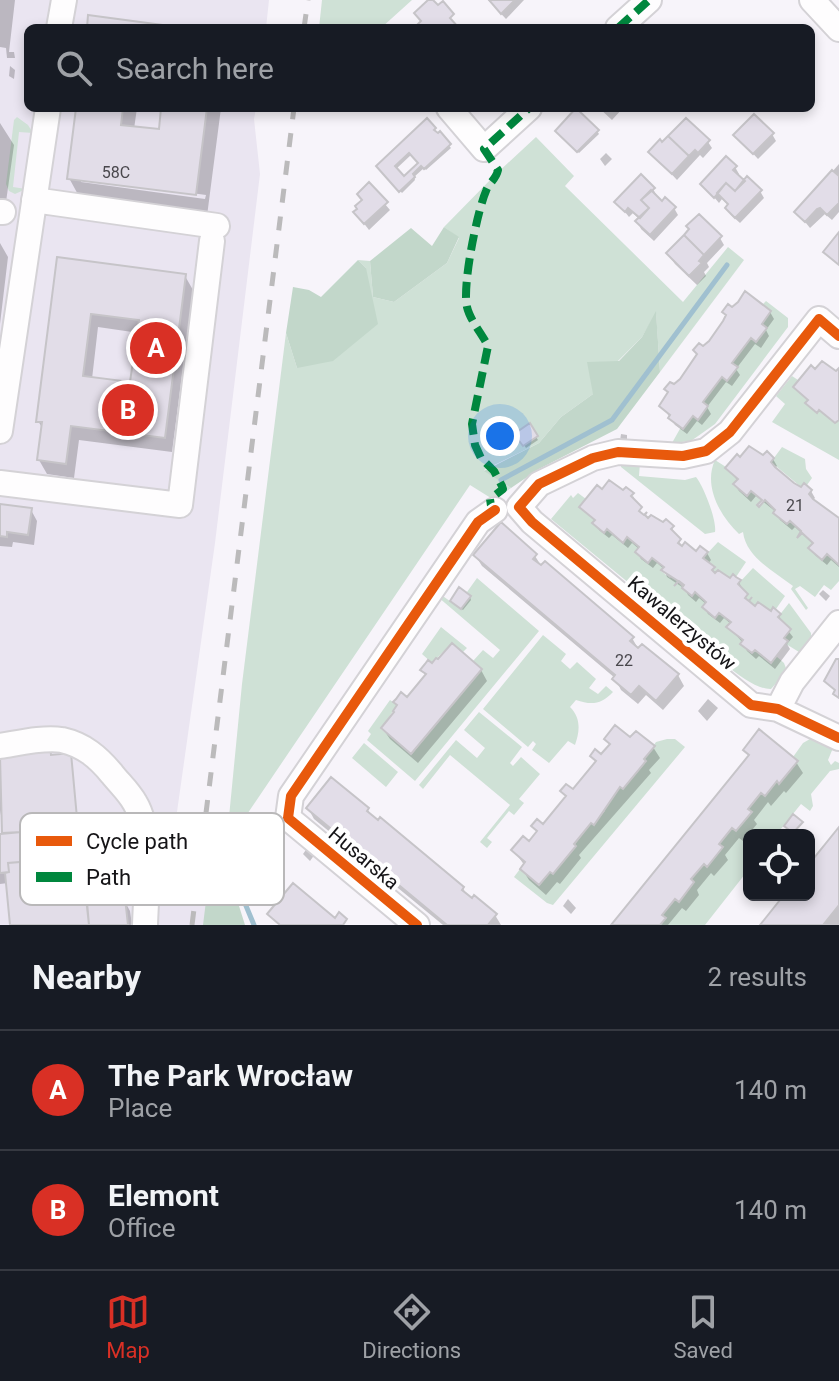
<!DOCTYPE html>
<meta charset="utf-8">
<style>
body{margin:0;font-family:Roboto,sans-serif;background:#20242c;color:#f1f3f6}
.controls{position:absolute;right:24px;bottom:24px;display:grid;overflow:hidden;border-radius:12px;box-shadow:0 4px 12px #0003}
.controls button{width:72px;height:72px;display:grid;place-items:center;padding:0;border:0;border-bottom:2px solid #363941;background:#171b24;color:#f1f3f6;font:40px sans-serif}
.you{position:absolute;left:500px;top:436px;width:28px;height:28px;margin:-20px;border:6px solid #fff;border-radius:50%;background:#1a73e8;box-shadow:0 0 0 12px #1a73e833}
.badge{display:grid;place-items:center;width:52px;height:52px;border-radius:50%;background:#d93025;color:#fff;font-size:26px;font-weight:700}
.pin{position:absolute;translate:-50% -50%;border:4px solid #fff;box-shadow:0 2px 8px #0006}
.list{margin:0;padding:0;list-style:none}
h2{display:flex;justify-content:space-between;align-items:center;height:104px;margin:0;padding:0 32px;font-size:34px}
h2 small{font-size:26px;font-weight:400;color:#9ea1a6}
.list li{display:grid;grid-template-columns:52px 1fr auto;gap:24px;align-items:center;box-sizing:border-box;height:120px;padding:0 32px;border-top:2px solid #363941}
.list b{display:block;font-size:30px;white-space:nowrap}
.list p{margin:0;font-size:26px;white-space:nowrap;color:#9ea1a6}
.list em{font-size:26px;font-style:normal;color:#9ea1a6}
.icon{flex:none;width:44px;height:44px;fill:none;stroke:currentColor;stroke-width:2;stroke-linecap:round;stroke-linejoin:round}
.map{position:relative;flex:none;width:839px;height:925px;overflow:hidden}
.search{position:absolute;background:#171b24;box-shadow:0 4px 12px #0003;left:24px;right:24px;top:24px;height:88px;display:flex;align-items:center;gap:20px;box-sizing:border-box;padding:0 28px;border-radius:12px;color:#9ea1a6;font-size:30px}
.sheet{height:344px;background:#171b24}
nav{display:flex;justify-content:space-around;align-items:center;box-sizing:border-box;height:112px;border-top:2px solid #363941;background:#171b24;font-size:22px;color:#9ea1a6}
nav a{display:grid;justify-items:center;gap:4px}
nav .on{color:#d93025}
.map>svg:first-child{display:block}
.built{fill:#eae5f1}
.green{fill:#cfe1d6}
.forest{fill:#c2d7ca}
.shadow{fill:#0003;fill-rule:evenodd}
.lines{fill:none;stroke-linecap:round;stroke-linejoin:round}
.stream{stroke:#a0c0d0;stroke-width:5}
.building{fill:#e2dde8;stroke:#c6c4c8;stroke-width:2;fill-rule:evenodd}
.minor-casing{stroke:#d4d2d6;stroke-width:28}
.minor{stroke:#fefdfe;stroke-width:24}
.rail{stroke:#bbbabb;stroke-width:5;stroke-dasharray:14 14;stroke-linecap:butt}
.quiet{stroke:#00873e;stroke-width:8;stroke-dasharray:16 8;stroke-linecap:butt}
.cycleway-casing{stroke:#fff;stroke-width:15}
.cycleway{stroke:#e8590c;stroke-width:10}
.labels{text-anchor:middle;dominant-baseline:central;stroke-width:8;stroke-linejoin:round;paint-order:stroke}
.number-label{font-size:16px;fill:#49474c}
.street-label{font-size:20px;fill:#151417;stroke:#fff}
.key{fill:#fff;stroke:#b9b8b9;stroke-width:2}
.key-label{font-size:22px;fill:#151417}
</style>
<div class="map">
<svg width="839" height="925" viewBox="0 0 839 925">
<rect width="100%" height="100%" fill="#f7f4fa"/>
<path class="built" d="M0 0H269L266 28H28V108H256L254 119 260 174 215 543 176 819 228 831 210 925H0Z"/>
<path class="green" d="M322 0H412L381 28H319Z
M17 117 28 125 33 133 19 132 13 187 26 189 15 194 9 191 6 184 14 120Z
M536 137 574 176 565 186 683 302 728 247 744 260 660 372 656 313 642 337 618 361 593 394 561 417 539 443 484 470 511 488 494 500 470 485 237 829 229 817 242 684 286 333 297 368 366 268 358 260 370 261 373 297 394 302 447 263 459 238 444 227 495 175Z
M766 301 788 318V327L715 424 691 441 672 443 681 427 693 416 698 419 708 406 703 402 722 377 728 380 737 367 732 363 751 338 757 342 766 328 762 324 771 311 763 304Z
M792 376 798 380 793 387 808 400 806 403 816 413 819 410 835 423 839 420V460L772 422 785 404 776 396Z
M782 447 805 459 806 469 812 478 807 485 804 483 801 487 771 462Z
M715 460 726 467 738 479 733 485 746 496 751 491 762 500 759 506 765 500 775 510 774 513 787 524 790 521 801 531 797 538 802 533 813 543 809 548 827 554 839 565V581L831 590 824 585 815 597 800 586 795 589 808 608 806 610 791 589 793 586C773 571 746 557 743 532L739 534C720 516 703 486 715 460Z
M640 463 639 476 685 480 696 477C704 487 717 521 715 532L705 534 621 467V464Z
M578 493 586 499 580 507 595 520 593 523 604 532 607 529 623 542 627 537 639 547 635 552 648 563 652 558 664 567 661 571 670 578 672 576 691 596 695 592 706 602 702 607 715 617 719 613 731 622 727 627 743 640 741 644 752 653 755 650 770 663 776 656 784 663 787 671 771 689C748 690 708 648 689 633L688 629 686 630 551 519 571 495 573 498Z
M718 542 746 562 736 577 733 575 730 578 718 570 715 573 712 570 714 567 703 558Z
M753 568 785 596 776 609 773 608 771 611 758 602 755 606 745 598 748 594 738 584Z
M477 578 539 631 415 781 367 740 371 734 368 731 390 700 397 705 381 729 412 754 482 669 473 661 483 650 493 658 500 650 438 597 440 594 461 609 471 596 467 592Z
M789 603 811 633V638L799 652 786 644 788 641 784 638 783 621 778 617Z
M441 627 467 648 463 652 452 643 432 663 422 654Z
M543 635 566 654 561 661 570 669 577 662 596 679 589 688 598 694 606 686 613 692C601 705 591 705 576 700L570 707C581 718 580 731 575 745L568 741 549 763 532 750 536 744 533 741 528 747 483 709Z
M479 712 522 747 510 763 513 766 521 757 540 774 519 799 524 803 514 815 509 811 487 838 492 842 487 848 480 842 510 805 450 755 423 789 419 785 456 740 477 758 485 748 464 730Z
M667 739H675L685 747 553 905 547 903 514 877 520 869 540 885 550 872 553 874 591 823 594 824 605 811 603 809 620 787 623 789 646 762 644 759 656 742Z
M810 739 816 740 833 748 828 760 831 765 835 761 839 763V769L830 771 811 794 813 806 810 811 801 804 776 835H749V869L705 925H660L666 918 662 915 675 899 679 901 694 883 691 879 704 864 708 866 723 848 719 844 732 828 736 831 751 813 748 809 761 793 765 796 777 781 780 783 797 761 793 757 803 743Z
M364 743 398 772 386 787 352 758Z"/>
<path class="forest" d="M444 227 459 237 447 263 394 302 373 297 370 261 411 228 432 246Z
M358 260 366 268 378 324 333 361 297 368 286 333 293 287 309 290 321 297Z
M656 311 660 372 617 429 539 469 511 488 484 471 539 443 561 417 593 394 587 362 619 361 642 337Z
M212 853 234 890 245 925H203Z"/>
<path class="shadow" d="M0 0H15L9 52H14L15 58H7L6 48 0 47Z
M488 0H524L506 19Z
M10 66 15 70 14 79 9 76Z
M78 108H137L134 129 160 132 163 108H221L207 216 81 200 69 178ZM81 178 206 195 205 199 81 182Z
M599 108H623L612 120Z
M427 121 451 148 426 170 424 168 414 177 415 180 402 193 380 169ZM412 154 420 164 404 179 395 170Z
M0 123 14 145 6 202 0 201Z
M597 131 599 134 579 153 559 134Z
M772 134 776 141 758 159 736 135Z
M708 142 712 148 703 158 700 155 677 180 651 152Z
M606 153 612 159 605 166 600 159Z
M839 164V212L832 220 825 214 810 228 797 212Z
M735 167 739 174 737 176 760 191 764 198 740 223 731 215 727 208 729 206 722 199 719 203 703 184Z
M369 185 390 210 369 230 356 213Z
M653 189 657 196 656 198 674 208 678 215 654 241 641 229 638 222 640 220 633 213 629 217 617 202Z
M720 238 724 245 707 263 709 267 704 272 706 276 697 285 675 264 668 254Z
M0 243 8 257 0 324Z
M59 260 185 276 193 290 172 452 79 440 74 478 47 474 39 460 43 429 38 421ZM98 327 139 333 132 384 92 379Z
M770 312 774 319 766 330 769 336 761 348 755 344 736 369 740 375 732 386 726 382 707 407 711 414 702 425 697 421 687 434 675 425 662 406 674 387 681 381 703 348Z
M529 426 538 440 526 448 517 434Z
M621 434 627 435V444L620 441Z
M763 458 773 459 777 466 774 469 793 485 811 491 815 498 812 501 839 521V567L831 560 827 565 815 555 811 548 814 545 795 527 792 530 780 520 776 512 756 496 751 502 739 491 735 485 738 481 727 468Z
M633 496 643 517 672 527 675 536 683 547 696 554 707 553 711 560 708 564 717 575 739 582 749 604 779 615 782 623 793 637 787 644 790 649 775 669 759 656 756 659 747 651 743 643 729 627 731 624 724 618 720 623 708 614 704 607 706 604 699 598 696 602 688 595 685 589 667 577 664 569 657 563 653 568 641 559 637 552 639 549 632 543 628 548 612 535 609 538 599 530 596 522 582 507 626 505Z
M0 506 31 510 37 521 34 545 13 542 12 547 0 546Z
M475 555 535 556 542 567 632 638 639 650 678 675 684 686 663 710 646 695 638 704 621 690 615 678 482 566Z
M823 590 830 596 826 601 819 594Z
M470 597 471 600 463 610 454 603Z
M423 670H481L487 681 418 763 390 739 383 729 426 677Z
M708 699 718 708 707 721 698 711Z
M606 739 631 740 653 747 660 758 649 770 651 773 579 855 581 858 560 884 557 882 546 895 529 880 522 869 525 866 514 851 529 844 538 834 534 827H543L567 799 563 791H573L596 763 592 756H602L610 746Z
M745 750 796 762 803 773 786 793 784 791 771 806 768 802 754 820 757 824 743 841 739 838 725 855 728 860 714 876 711 873 697 890 699 895 686 911 682 908 668 925H614L750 758Z
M5 753 71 758 86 904 124 900 130 911 132 925H12L8 883 0 884V836H5L0 810V759Z
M308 808 368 810 372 817 463 888 467 896 495 915 501 925H443L314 819Z
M839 830V925H762L787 895H809V867Z
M308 847 315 854 310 861 303 854Z
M568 899 576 908 571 914 563 906Z"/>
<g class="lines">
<path class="stream" d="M501 480 612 420 727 265
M171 825 182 837
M243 834 237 842 219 841 254 925"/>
</g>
<path class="building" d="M428 0H433L438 5 443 1 454 14 450 18 459 28H414L421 21 414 13Z
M489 0H515L501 14Z
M88 15 185 28H87Z
M76 108H123L121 125 159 129 161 108H207L196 195 67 179Z
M576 108 599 130 577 152 555 131Z
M754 114 774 133 753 154 733 135Z
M427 118 436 128 434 130 438 133 440 131 451 144 424 169 421 166 413 174 415 177 399 192 376 166ZM409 153 418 163 404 176 395 166Z
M686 118 710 140 698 153 695 150 689 156 668 136Z
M668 136 689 156 672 174 648 152 660 139 662 142Z
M726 156 737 166 733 170 745 181 735 191 726 183 714 198 700 184Z
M832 170 839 176V203L827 215 820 208 817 209 805 222 794 212Z
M641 174 655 188 641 200 649 208 640 218 628 208 625 212 614 202Z
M747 176 762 190 735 218 725 208 728 204 717 193 726 183 735 191Z
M369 182 388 202 364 224 353 212 357 209 355 206 362 200 357 194Z
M651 190 662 201 665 197 676 207 650 235 635 221 649 208 641 200Z
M699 214 722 236 704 255 684 235 689 229 686 226Z
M839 232V265L823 252Z
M684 235 704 255 699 261 702 263 689 276 666 253Z
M57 257 186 274 165 438 71 426 66 464 37 460 42 422H36ZM91 314 139 320 130 382 83 376Z
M745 291 771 311 762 324 767 328 756 342 751 338 732 363 738 367 727 381 722 377 703 402 708 406 698 420 693 416 683 429 668 418 670 415 659 406 668 392 664 389 670 382 674 384 680 379 697 354 693 350 699 343 703 346 709 341 723 321 726 315 722 312 728 304 732 307 738 302Z
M822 361 836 371 839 368V420L835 423 819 410 817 413 805 403 808 400 793 387 811 365 815 369Z
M530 423 538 436 523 446 514 434Z
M749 446 763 455 767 451 774 458 771 462 775 467 794 483 801 487 804 483 812 490 809 494 813 499 839 518V565L827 554 822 560 808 548 813 543 802 533 797 538 801 531 790 521 787 524 773 513 775 510 765 500 759 507 757 505 762 500 751 491 747 496 733 484 738 479 725 468 737 454 740 457Z
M609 480 623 490 626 487 634 493 631 496 642 507 639 511 644 515 647 512 645 515 648 518 651 515 663 522 666 519 674 526 671 529 681 539 678 543 682 546 685 542 696 551 700 546 708 552 703 558 715 567 712 570 715 573 718 570 730 578 733 574 736 577 741 580 738 584 748 594 745 598 749 601 752 597 749 601 755 606 758 602 771 611 773 607 781 614 778 617 791 629 784 638 788 641 771 663 755 650 752 653 740 644 743 640 726 627 731 622 719 613 715 618 702 607 706 602 695 592 692 596 682 588 684 585 679 581 674 586 678 581 661 570 664 567 652 558 648 563 635 552 639 547 627 537 623 543 607 529 604 533 592 523 595 520 579 507 597 485 602 489Z
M0 504 32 508 28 535 7 532V537L0 536Z
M501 522 537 554 533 559 541 565 545 561 634 637 630 641 638 648 642 644 679 674 656 701 639 686 631 695 612 679 615 675 473 555Z
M459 587 471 596 461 609 450 601Z
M452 643 482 669 411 754 381 728 394 712 393 711 397 705 393 702 396 699 401 692 407 697 426 674 420 670 425 664 428 660 432 663 436 658 438 659Z
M836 659H839V698L833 694 835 690 824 681Z
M615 725 630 737 636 731 655 746 644 759 646 761 623 789 620 787 594 825 591 823 574 844 576 846 553 874 550 872 539 885 520 869 525 862 511 850 523 836 529 841 537 831 531 826 537 819 543 824 566 796 560 791 566 784 573 789 596 761 590 756 595 749 601 754 610 744 604 739Z
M759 729 798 761 779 784 777 781 765 796 761 793 748 809 752 812 736 831 732 828 719 844 723 847 707 867 704 864 691 879 694 882 679 902 675 899 662 915 666 918 660 925H611L749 755 743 750Z
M50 746 51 755 71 753 77 818 30 822 22 832 2 833 0 756Z
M331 777 369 808 367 811 378 820 380 817 464 887 462 890 472 898 474 895 497 914 488 925H447L306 808Z
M793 814 803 822 793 833 784 826Z
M839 827V905L823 925H760L784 895H809V864Z
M22 832 29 836 32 861 8 863 9 872 0 873V834Z
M81 852 89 925H10L5 873 9 872 8 863 32 861 31 857Z
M293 883 335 918 339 912 347 919 343 925H280L267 914Z
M125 898 128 925H89L87 902Z"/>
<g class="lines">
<g class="minor-casing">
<path id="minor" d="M812 0 839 29
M59 28 64 0
M618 28 649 0
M449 108 484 149 529 108
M34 200 217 226
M0 212H3
M839 336 819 319 730 432 706 451 683 456 618 452 593 458 539 484 519 507 532 522 751 705 778 709 839 738
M0 431 48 108
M0 483 180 505 212 241
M778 709 792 682 839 623
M0 746C19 743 43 737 62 740 84 745 98 757 112 774 119 783 129 792 135 803 153 833 146 890 145 925
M417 925 288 818 291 796 478 522 495 510"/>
</g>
<use href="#minor" class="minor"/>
<path class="rail" d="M304 28 308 0
M192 925 294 108"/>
<path class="quiet" d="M618 28 649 0
M497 513 491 506 490 499 503 489 502 486 494 471 481 458 475 445 472 424 488 346C482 334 470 320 467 307 462 286 477 212 486 191 489 182 496 180 498 170L484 149 529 108"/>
<g class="cycleway-casing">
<path id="cycleway" d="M839 336 819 319 730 432 706 451 683 456 618 452 593 458 539 484 519 507 532 522 751 705 778 709 839 738
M417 925 288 818 291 796 478 522 495 510"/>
</g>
<use href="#cycleway" class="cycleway"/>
</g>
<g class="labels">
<g class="number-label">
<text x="116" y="172">58C</text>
<text x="795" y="505">21</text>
<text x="624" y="660">22</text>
</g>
<g class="street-label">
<text transform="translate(682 623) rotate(40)">Kawalerzystów</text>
<text transform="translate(364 858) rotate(40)">Husarska</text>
</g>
</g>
<rect x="20" y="813" width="264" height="92" rx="12" class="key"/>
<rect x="36" y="836" width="36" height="10" fill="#e8590c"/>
<rect x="36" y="872" width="36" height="10" fill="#00873e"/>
<g class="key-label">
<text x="86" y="849">Cycle path</text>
<text x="86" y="885">Path</text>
</g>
</svg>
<div class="controls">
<button><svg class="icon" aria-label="locate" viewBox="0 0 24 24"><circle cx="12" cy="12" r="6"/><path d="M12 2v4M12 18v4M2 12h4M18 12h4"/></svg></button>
</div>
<div class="you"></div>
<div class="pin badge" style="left:156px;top:348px">A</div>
<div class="pin badge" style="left:128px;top:410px">B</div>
<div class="search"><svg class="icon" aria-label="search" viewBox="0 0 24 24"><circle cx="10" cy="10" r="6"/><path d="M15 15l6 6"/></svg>Search here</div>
</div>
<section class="sheet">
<h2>Nearby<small>2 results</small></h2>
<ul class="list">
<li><span class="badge">A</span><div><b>The Park Wrocław</b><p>Place</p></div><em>140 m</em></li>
<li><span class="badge">B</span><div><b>Elemont</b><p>Office</p></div><em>140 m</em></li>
</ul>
</section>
<nav>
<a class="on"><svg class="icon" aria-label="map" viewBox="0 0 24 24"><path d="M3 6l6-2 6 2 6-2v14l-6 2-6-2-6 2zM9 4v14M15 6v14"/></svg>Map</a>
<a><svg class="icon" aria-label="directions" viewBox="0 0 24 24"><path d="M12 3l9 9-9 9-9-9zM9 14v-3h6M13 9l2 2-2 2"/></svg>Directions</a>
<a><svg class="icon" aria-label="saved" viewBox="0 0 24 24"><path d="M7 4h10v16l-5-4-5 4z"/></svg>Saved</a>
</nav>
